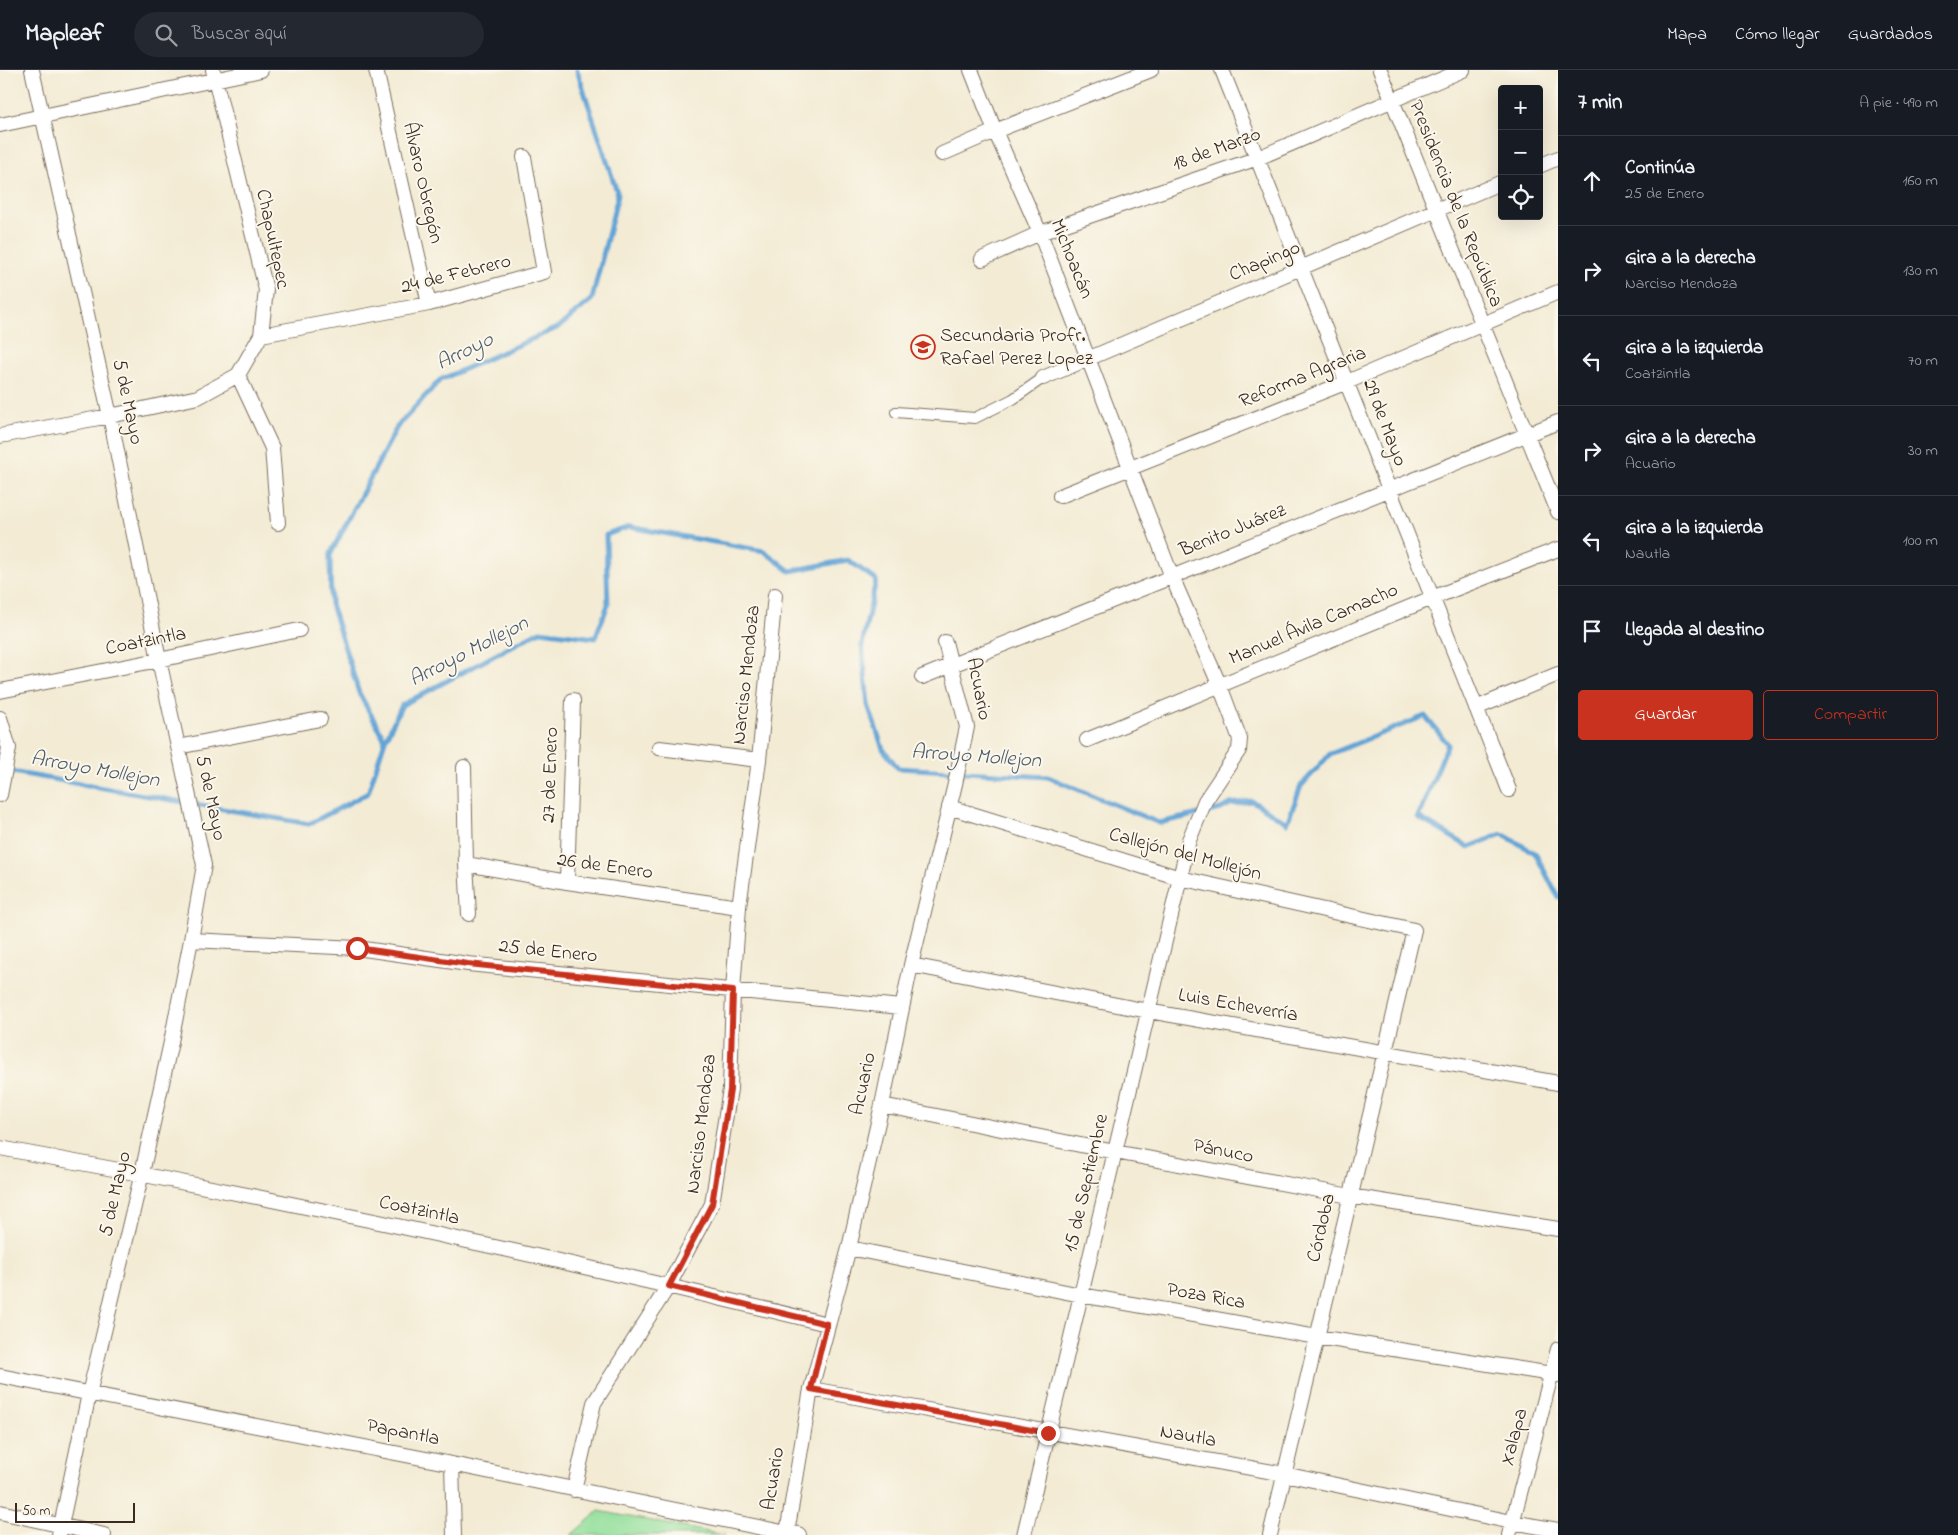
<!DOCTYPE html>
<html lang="es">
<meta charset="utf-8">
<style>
body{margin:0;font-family:"Indie Flower",sans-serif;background:#242831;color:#f1f3f6}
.controls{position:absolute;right:15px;top:15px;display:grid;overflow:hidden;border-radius:5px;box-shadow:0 5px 20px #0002}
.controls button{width:45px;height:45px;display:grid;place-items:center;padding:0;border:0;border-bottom:1px solid #363941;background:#171b24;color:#f1f3f6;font:25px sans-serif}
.scale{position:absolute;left:15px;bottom:12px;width:120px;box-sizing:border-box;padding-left:5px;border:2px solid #3b2a1e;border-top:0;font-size:14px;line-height:18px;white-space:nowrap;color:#3b2a1e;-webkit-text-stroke:4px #fbf7ec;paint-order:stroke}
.stop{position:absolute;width:15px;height:15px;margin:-11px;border:4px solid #c8321e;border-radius:50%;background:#fff}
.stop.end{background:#c8321e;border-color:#fff;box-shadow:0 1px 5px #0008}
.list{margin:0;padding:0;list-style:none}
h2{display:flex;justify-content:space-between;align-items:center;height:65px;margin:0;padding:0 20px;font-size:21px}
h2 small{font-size:16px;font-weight:400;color:#9ea1a6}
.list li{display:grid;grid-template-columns:32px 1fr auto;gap:15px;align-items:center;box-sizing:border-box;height:90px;padding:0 20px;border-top:1px solid #363941}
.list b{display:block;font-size:19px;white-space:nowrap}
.list p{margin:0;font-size:16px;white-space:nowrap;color:#9ea1a6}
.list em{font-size:16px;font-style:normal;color:#9ea1a6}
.actions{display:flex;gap:10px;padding:15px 20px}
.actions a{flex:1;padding:11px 0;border:1px solid #c8321e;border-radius:5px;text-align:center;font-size:18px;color:#c8321e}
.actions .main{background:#c8321e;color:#fff}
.icon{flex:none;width:28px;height:28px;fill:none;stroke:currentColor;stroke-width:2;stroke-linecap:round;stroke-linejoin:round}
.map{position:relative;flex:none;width:1558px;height:1465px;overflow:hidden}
header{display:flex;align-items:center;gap:30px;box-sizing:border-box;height:70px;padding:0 25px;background:#171b24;border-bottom:1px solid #363941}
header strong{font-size:24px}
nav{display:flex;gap:28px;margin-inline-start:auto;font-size:18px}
.search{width:350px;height:45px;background:#242831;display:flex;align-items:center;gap:12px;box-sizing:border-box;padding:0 18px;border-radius:28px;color:#9ea1a6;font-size:19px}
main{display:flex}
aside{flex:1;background:#171b24}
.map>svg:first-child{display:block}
.green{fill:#93df9b;stroke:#67845c}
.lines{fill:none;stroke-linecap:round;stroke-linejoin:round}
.stream{stroke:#63a4d6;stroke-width:5}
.pedestrian-casing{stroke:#7b6e5e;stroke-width:12}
.minor-casing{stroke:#7b6e5e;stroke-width:16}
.tertiary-casing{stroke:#7b6e5e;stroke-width:18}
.pedestrian{stroke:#fff;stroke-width:10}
.minor{stroke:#fff;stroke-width:14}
.tertiary{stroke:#fff;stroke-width:16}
.route{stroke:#c8321e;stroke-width:6}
.labels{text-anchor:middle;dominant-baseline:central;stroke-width:4;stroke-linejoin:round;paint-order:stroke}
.street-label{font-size:20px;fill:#3b2a1e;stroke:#fbf7ec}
.poi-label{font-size:20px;fill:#3b2a1e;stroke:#fbf7ec;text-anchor:start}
.water-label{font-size:21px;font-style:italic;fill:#4b5b68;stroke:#fbf7ec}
</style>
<header>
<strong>Mapleaf</strong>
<div class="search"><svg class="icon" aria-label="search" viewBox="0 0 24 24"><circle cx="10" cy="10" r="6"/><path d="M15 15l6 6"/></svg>Buscar aquí</div>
<nav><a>Mapa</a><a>Cómo llegar</a><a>Guardados</a></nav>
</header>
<main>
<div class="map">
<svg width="1558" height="1465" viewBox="0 0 1558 1465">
<rect width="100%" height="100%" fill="#fbf7ec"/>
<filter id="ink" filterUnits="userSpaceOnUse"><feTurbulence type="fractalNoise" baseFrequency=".02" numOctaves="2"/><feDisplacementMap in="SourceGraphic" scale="10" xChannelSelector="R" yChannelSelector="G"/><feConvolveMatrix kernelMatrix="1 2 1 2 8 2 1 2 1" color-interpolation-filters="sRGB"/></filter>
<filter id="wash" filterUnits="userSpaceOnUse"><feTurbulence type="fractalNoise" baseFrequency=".0096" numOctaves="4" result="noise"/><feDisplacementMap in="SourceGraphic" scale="20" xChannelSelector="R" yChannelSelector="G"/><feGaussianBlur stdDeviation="1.12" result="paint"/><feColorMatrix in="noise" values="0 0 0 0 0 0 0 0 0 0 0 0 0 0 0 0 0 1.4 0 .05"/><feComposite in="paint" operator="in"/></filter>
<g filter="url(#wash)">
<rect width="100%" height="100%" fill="#f3ebd4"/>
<path class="green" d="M599 1441 724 1465H571Z"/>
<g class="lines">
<path class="stream" d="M385 670 359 623 331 534 330 485 397 357 440 310 559 257 592 229 618 125 577 0
M6 701 309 754 368 723 385 670 402 635 540 561 595 568 608 535 606 465 629 457 764 481 790 501 848 490 876 510 862 575 868 635 883 679 898 698 1048 707 1159 753 1221 739 1230 734 1252 731 1287 753 1301 716 1330 684 1425 646 1448 674 1418 747 1469 777 1502 764 1535 783 1558 827"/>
</g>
</g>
<g filter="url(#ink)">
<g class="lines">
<g class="pedestrian-casing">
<path id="pedestrian" d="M896 342 975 348 1013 329 1043 308"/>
</g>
<g class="minor-casing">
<path id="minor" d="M32 0 110 346 159 590 204 795 191 870 171 972 142 1103 89 1324 59 1465
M376 0 429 234
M971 0 995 61 1040 163 1172 507 1220 616 1240 669 1239 680 1205 731 1189 770 1024 1465
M1222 0 1509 720
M1380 0 1558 442
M0 55 261 0
M942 84 995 61 1151 0
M1539 96 1558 88
M982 189 1040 163 1258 88 1463 0
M261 265 429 234 544 202 524 87
M238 305 272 378 278 453
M1043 308 1502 112
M0 366 110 346 198 327 238 305 261 265 266 220 213 0
M1060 426 1347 312 1558 222
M922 607 1558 352
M0 621 159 590 299 560
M1476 638 1558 604
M0 648 9 678 0 725
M1087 670 1432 528 1558 479
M178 677 320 649
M659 678 759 690
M464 697 466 794 469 844
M949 737 1180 808 1414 860 1270 1465
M466 794 567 812 739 837
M567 812 573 630
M191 870 357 878 468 894 901 937
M911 895 1148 941 1558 1013
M882 1035 1115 1082 1350 1126 1558 1159
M0 1078C277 1128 553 1187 827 1254
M849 1178 1081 1225 1317 1267 1558 1305
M0 1306 452 1394 787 1463 811 1319 849 1178 882 1035 911 895 955 714 967 657 945 572
M811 1319 1284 1404 1512 1452 1558 1460
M452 1394 454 1465
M574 1420 594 1333 669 1215 712 1134 730 1019 733 921 739 837 759 690 775 525
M0 1442 104 1465
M1509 1465 1558 1279"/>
</g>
<g class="tertiary-casing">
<path id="tertiary" d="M787 1465V1463L798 1465"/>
</g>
<use href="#pedestrian" class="pedestrian"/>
<use href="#minor" class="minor"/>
<use href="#tertiary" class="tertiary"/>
</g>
</g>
<g class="lines" filter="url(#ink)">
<path class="route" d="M357 878 468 894 733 921 730 1020 712 1134 669 1216 827 1254 811 1319 1048 1363"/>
</g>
<defs>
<g id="school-ring" transform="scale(1.25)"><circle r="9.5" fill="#fbf7ec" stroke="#c8321e" stroke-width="1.5"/><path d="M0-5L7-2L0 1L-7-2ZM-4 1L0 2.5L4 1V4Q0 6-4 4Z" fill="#c8321e"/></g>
</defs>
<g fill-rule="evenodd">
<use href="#school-ring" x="923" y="277"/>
</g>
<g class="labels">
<g class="street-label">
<text transform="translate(1217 80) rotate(-20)">18 de Marzo</text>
<text transform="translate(422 113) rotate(77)">Álvaro Obregón</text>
<text transform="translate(1455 134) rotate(68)">Presidencia de la República</text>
<text transform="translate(272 169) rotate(78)">Chapultepec</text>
<text transform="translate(1071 189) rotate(68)">Michoacán</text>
<text transform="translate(1265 192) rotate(-23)">Chapingo</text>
<text transform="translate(456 205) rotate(-14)">24 de Febrero</text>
<text transform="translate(1303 308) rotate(-22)">Reforma Agraria</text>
<text transform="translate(127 332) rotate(78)">5 de Mayo</text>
<text transform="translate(1384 353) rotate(69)">29 de Mayo</text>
<text transform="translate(1233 461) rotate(-22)">Benito Juárez</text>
<text transform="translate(1314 555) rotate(-23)">Manuel Ávila Camacho</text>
<text transform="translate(146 572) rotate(-11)">Coatzintla</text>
<text transform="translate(747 605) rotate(-84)">Narciso Mendoza</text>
<text transform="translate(978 619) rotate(79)">Acuario</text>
<text transform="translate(551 705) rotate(-88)">27 de Enero</text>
<text transform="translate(210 728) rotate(78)">5 de Mayo</text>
<text transform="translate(1185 785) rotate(15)">Callejón del Mollejón</text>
<text transform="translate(605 797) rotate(8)">26 de Enero</text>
<text transform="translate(548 882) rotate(6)">25 de Enero</text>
<text transform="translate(1238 936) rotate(10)">Luis Echeverría</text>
<text transform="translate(864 1014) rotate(-78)">Acuario</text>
<text transform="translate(702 1054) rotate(-83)">Narciso Mendoza</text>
<text transform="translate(1223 1082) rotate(11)">Pánuco</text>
<text transform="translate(1087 1113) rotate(-77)">15 de Septiembre</text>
<text transform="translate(116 1124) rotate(-77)">5 de Mayo</text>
<text transform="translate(419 1141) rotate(12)">Coatzintla</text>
<text transform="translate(1322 1158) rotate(-77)">Córdoba</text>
<text transform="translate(1206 1227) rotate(10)">Poza Rica</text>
<text transform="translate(403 1363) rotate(11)">Papantla</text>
<text transform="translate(1188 1367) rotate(10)">Nautla</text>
<text transform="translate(1515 1367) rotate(-75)">Xalapa</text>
<text transform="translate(774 1409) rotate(-81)">Acuario</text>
</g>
<g class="poi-label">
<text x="940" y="266">Secundaria Profr.<tspan x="940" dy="23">Rafael Perez Lopez</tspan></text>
</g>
<g class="water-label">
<text transform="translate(465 282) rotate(-26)">Arroyo</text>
<text transform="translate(469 582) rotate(-27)">Arroyo Mollejon</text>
<text transform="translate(976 687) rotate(4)">Arroyo Mollejon</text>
<text transform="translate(95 700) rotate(10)">Arroyo Mollejon</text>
</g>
</g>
</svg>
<div class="controls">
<button>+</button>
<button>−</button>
<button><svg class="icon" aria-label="locate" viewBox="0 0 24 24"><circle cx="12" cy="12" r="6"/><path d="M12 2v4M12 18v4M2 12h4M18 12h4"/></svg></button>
</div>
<div class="scale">50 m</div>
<div class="stop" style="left:357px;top:878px"></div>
<div class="stop end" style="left:1048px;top:1363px"></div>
</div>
<aside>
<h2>7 min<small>A pie · 490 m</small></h2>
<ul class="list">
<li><svg class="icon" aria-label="ahead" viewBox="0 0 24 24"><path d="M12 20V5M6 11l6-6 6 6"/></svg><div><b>Continúa</b><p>25 de Enero</p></div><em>160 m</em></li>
<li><svg class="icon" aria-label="right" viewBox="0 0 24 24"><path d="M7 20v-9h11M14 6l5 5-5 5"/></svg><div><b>Gira a la derecha</b><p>Narciso Mendoza</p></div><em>130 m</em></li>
<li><svg class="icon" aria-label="left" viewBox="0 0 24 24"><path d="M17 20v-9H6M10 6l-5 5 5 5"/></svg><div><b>Gira a la izquierda</b><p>Coatzintla</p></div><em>70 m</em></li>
<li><svg class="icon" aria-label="right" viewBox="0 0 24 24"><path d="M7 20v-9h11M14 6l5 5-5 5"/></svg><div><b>Gira a la derecha</b><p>Acuario</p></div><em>30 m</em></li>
<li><svg class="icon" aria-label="left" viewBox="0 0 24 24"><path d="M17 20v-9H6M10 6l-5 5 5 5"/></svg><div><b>Gira a la izquierda</b><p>Nautla</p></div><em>100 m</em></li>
<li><svg class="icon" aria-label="arrive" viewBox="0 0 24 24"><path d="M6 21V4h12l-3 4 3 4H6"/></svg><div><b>Llegada al destino</b></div></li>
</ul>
<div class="actions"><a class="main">Guardar</a><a>Compartir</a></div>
</aside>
</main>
